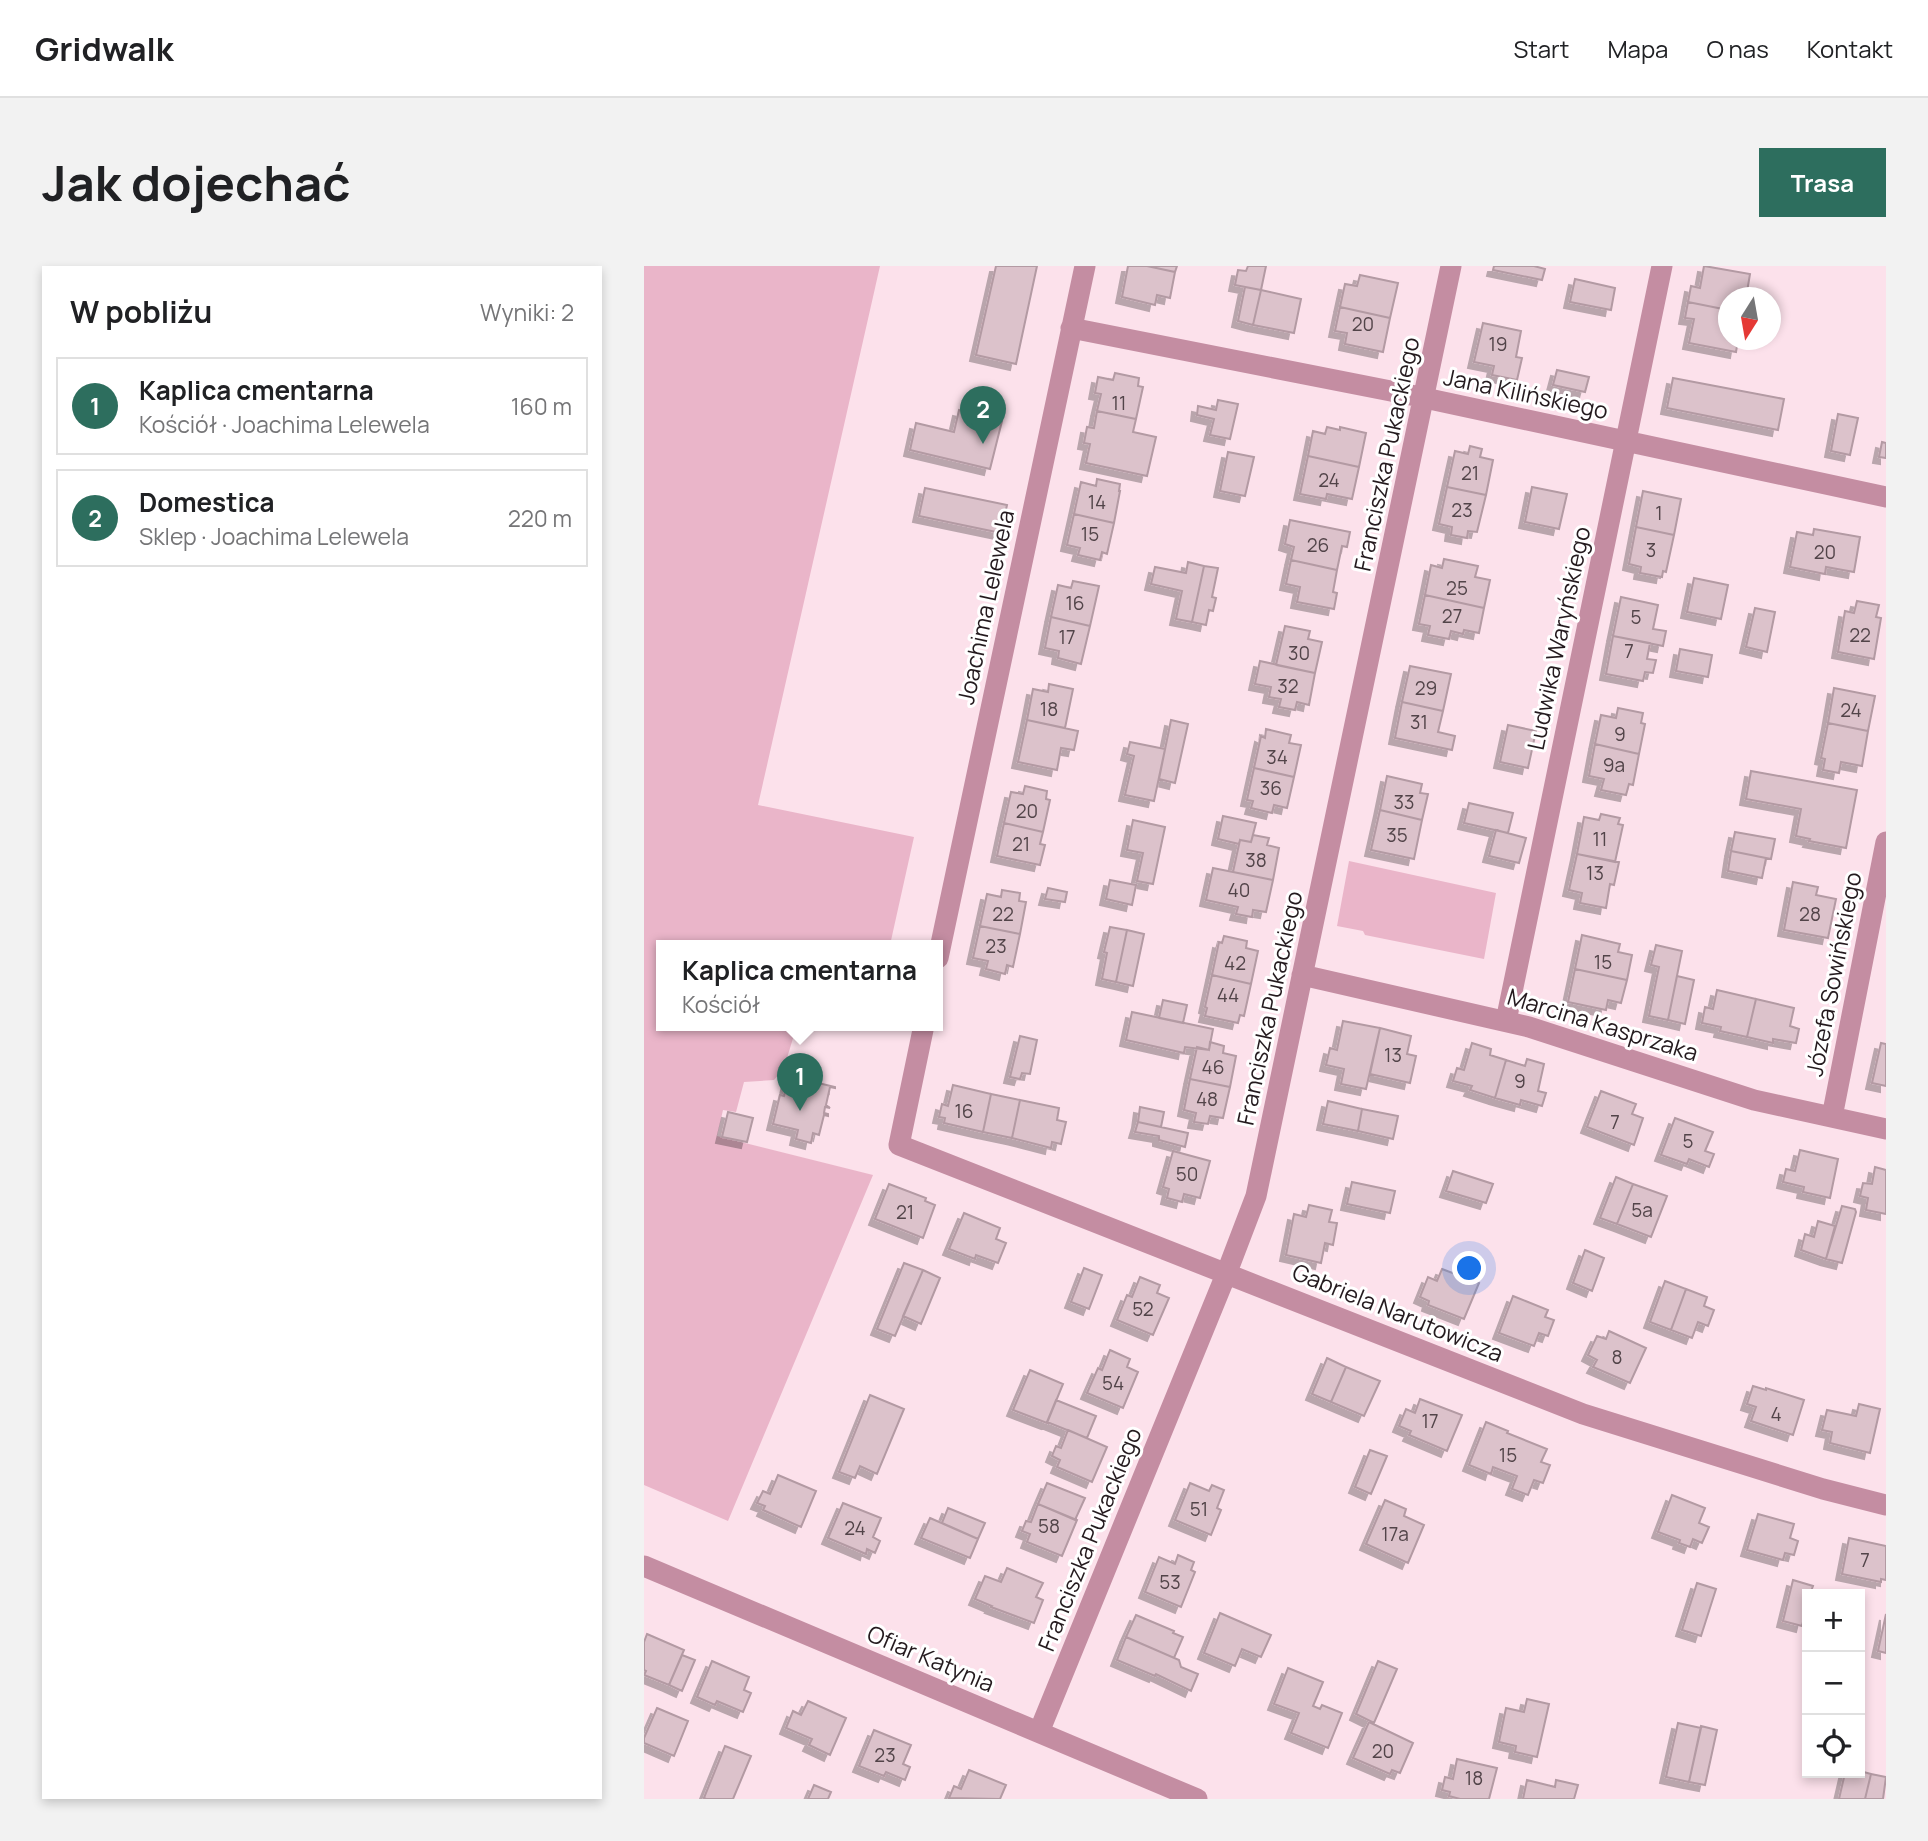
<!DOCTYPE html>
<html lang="pl">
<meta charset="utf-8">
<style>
body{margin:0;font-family:Manrope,sans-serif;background:#f2f2f2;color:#202124}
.controls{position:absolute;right:21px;bottom:21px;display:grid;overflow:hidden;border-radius:0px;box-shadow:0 4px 10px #0003}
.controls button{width:63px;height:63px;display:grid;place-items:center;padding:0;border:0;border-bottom:2px solid #e0e0e0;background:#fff;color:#202124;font:35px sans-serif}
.compass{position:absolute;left:1074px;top:21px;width:63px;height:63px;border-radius:50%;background:#fff;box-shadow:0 4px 10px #0003;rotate:191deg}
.you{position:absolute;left:826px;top:1003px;width:24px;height:24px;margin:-18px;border:5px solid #fff;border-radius:50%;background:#1a73e8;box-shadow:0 0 0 10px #1a73e833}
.badge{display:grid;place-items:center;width:46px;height:46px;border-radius:50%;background:#2d6e5e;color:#fff;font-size:23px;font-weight:700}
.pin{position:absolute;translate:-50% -58px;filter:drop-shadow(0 2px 4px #0008)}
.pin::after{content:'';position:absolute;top:37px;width:24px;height:21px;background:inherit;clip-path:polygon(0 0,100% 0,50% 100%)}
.popup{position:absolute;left:12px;top:674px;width:287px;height:91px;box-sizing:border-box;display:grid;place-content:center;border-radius:0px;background:#fff;filter:drop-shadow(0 2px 5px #0005);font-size:23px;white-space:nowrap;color:#757577}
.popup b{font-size:26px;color:#202124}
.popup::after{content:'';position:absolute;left:50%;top:100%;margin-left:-14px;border:14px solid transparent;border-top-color:#fff}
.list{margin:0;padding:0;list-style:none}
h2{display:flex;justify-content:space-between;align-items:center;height:91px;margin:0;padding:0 28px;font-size:30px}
h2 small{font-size:23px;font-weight:400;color:#757577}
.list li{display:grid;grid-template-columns:46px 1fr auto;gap:21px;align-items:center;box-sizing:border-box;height:98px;margin:0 14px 14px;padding:0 14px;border:2px solid #e0e0e0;border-radius:0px}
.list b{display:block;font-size:26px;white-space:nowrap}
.list p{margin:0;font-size:23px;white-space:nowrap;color:#757577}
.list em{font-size:23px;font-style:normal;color:#757577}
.icon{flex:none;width:38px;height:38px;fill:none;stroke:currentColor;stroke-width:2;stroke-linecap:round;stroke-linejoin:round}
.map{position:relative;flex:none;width:1242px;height:1533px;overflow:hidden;border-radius:0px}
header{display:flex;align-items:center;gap:42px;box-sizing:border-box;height:98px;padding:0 35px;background:#fff;border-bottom:2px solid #e0e0e0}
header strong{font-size:33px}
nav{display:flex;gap:38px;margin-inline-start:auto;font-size:24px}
.intro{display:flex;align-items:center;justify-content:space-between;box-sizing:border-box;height:168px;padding:0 42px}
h1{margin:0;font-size:49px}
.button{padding:18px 32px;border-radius:0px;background:#2d6e5e;color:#fff;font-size:24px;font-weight:700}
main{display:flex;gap:42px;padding:0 42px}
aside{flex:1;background:#fff;border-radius:0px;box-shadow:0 4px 10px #0003}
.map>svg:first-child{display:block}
.green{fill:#eab5c9}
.building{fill:#dcc2cb;stroke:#b39aa3;stroke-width:2;filter:url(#shadow)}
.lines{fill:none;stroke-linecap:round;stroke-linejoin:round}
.minor{stroke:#c48da2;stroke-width:21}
.labels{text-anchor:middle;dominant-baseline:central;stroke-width:6;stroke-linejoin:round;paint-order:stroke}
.number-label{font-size:19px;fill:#524449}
.street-label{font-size:23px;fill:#241a1e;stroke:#fff}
</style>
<header>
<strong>Gridwalk</strong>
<nav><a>Start</a><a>Mapa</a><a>O nas</a><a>Kontakt</a></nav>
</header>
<div class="intro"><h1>Jak dojechać</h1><a class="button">Trasa</a></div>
<main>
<aside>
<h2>W pobliżu<small>Wyniki: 2</small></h2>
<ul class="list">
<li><span class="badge">1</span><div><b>Kaplica cmentarna</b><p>Kościół · Joachima Lelewela</p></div><em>160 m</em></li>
<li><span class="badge">2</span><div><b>Domestica</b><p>Sklep · Joachima Lelewela</p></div><em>220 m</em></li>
</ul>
</aside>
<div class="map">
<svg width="1242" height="1533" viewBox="0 0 1242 1533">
<defs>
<filter id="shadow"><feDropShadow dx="-6" dy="6" stdDeviation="0" flood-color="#0004"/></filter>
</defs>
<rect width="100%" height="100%" fill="#fce1eb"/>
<path class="green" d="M0 0H236L114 539 270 571 246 679H18V759H153L140 802 130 814 100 816 92 846 79 844 73 870 229 909 84 1255 0 1219Z
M705 595 852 627 840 693 721 669 719 665 693 660Z"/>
<path class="building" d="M352 0H393L372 98 332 89Z
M484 0H503L531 6 526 32 513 29 511 39 478 31Z
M503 0H533L531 6Z
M604 0H622L617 24 591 19 594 4 602 5Z
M850 0H890L901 3 898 14 849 4Z
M1060 0 1106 8 1102 32H1084V44L1044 36 1047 20 1056 22Z
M716 9 754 17 746 52 696 41 701 18 713 20Z
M931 13 971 22 967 44 926 36Z
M601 21 617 24 609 59 594 55Z
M617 24 657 33 650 67 609 59Z
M1044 36 1084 44V74H1094L1092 86 1045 77 1050 53 1041 52Z
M696 41 746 52 739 86 701 78 703 67 691 65Z
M839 57 877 65 872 91 878 92 873 114 848 109 850 100 830 96Z
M913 104 945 111 941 126 909 119Z
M471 107 495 112 494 120 499 121 492 153 453 145 457 128 451 127 454 111 469 114Z
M1029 112 1140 133 1134 164 1023 142Z
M331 130 357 136 353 153 358 155 346 203 266 184 272 157 310 166 315 144 327 147Z
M574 134 594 138 586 173 566 169 570 153 553 149 554 140 572 144Z
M453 145 492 153 489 166 512 171 503 210 442 197 446 178 440 177 443 161 450 162Z
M1194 148 1214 152 1206 189 1187 185Z
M683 161 696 164V161L722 167 715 201 664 190 669 165 681 168Z
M1238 176 1242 177V192L1235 191Z
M826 180 838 183 836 191 849 194 842 229 803 221 811 185 824 188Z
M584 186 610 191 601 230 576 225Z
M664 190 715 201 708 233 683 228 682 233 656 228Z
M453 213 476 218 475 225H476L470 257 430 248 437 216 452 220Z
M803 221 842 229 833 266 824 265 823 272 807 269 808 261 795 258Z
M888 221 923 228 915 263 881 256Z
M281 222 363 239 357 267 275 250Z
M999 225 1037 233 1030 269 992 261Z
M430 248 470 257 463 288 458 286 456 294 434 289 436 282 423 279Z
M646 254 706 266 703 281 698 280 693 304 647 294 650 281 641 278Z
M992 261 1030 269 1022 306 1019 305 1018 311 996 307 997 301 985 298Z
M1170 263 1216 271 1210 306 1182 301 1181 308 1146 301 1153 266 1169 269Z
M800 293 834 300 831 311 846 314 840 342 781 329 787 299 798 302Z
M647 294 693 304 689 326 693 327 690 343 653 336 656 321 642 318Z
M544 296 560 300 548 356 532 353 538 325 507 318 511 301 542 307Z
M560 300 574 302 568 331 572 332 569 345 565 344 562 359 548 356Z
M1050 312 1084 319 1077 353 1043 346Z
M429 315 455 320 446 360 407 351 414 319 427 322Z
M781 329 840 342 835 367 820 364 819 368 807 365 805 373 784 369 786 360 775 358Z
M977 331 1014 339 1009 363 1022 365 1019 380 969 370Z
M1213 335 1235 339 1232 351 1237 352 1230 393 1194 386 1201 345 1210 347Z
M1111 342 1131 346 1123 386 1102 381Z
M407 351 446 360 437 398 414 392 415 385 401 382Z
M641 360 666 365 664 373 678 376 671 407 632 399Z
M969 370 1006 377 1003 393 1012 394 1009 407 1001 406 999 415 962 408Z
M1036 383 1068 389 1064 411 1032 405Z
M616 395 671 407 665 439 653 436 651 444 635 441 637 433 625 431 627 421 611 418Z
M766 400 807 408 799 445 758 436Z
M405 418 429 423 421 462 383 454 389 423 404 426Z
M1190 422 1231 430 1224 465 1184 457Z
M758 436 799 445 794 466 811 470 808 484 751 472Z
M974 442 999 447 997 457 1001 458 995 488 951 478 957 449 972 452Z
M383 454 434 465 430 484 417 482 413 504 374 496Z
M527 454 544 458 531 517 515 513Z
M1184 457 1224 465 1218 500 1197 496 1195 507 1179 504 1181 493 1177 492Z
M864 459 892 465 884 502 856 496Z
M622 463 647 469 645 477 657 479 650 511 610 502 617 470 621 472Z
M486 476 521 483 510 535 481 529 490 490 483 488Z
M951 478 995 488 989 519 985 518 982 529 957 524 960 513 945 510Z
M610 502 650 511 643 542 630 539 628 547 607 542 609 535 603 534Z
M1107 505 1213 524 1202 582 1165 575 1166 573 1152 570 1157 543 1102 533Z
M743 510 778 518 776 527 784 528 778 554 736 544Z
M381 520 403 525 402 533 406 534 399 566 360 557 367 526 379 528Z
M825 537 869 547 864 567 820 557Z
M736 544 778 554 770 593 727 584Z
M957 548 976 552 974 558 979 559 971 596 933 588 940 551 955 554Z
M579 550 612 557 607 576 596 574 595 578 574 573Z
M489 554 521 561 509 618 493 615 499 587 483 584Z
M360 557 399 566 396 578 401 579 396 599 353 590Z
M852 564 882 572 875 597 845 590Z
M1091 566 1131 573 1127 593 1087 585Z
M609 569 625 572 623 579 635 582 629 614 589 606 596 574 607 576Z
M1087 585 1122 592 1118 612 1084 605Z
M933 588 975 596 970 619 966 618 962 642 936 637 938 627 925 624Z
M569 602 629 614 622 646 609 644 608 651 592 648 594 641 562 634Z
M466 614 492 619 488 639 462 633Z
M1149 616 1174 621 1172 629 1192 633 1184 672 1140 664Z
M404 622 423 626 421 636 401 633Z
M358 624 376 627 375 635 382 636 376 668 336 660 343 628 357 631Z
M336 660 376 668 369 701 363 699 361 708 342 703 344 695 329 692Z
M466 661 483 664 472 716 458 713 463 687 460 686Z
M483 664 500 668 489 720 472 716Z
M938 669 976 678 974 686 988 689 983 714 931 703Z
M580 670 603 675 602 682 614 685 607 718 568 709 575 676 578 677Z
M1012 679 1038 685 1024 754 1005 750 1015 701 1007 699Z
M931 703 983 714 977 737 964 734 962 744 924 736Z
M568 709 607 718 600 750 596 749 594 757 561 750 563 742 561 741Z
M1033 710 1050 714 1041 758 1024 754Z
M1073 724 1112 733 1103 771 1076 765 1077 761 1058 757 1061 741 1069 743Z
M1112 733 1150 742 1146 760 1155 763 1152 777 1129 773V777L1103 771Z
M519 734 543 739 539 757 515 752Z
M488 746 569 763 565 784 541 781 540 787 482 774Z
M699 755 736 762 722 823 697 818 700 803 682 799 686 782 693 784Z
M736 762 767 770 763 788 772 790 766 817 726 808Z
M376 770 393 774 386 808 378 807 376 813 366 811Z
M566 776 580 780 579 787 592 790 586 821 546 813 553 781 565 784Z
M828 777 847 783 846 789 862 794 851 832 826 824 828 820 809 815 813 802 820 804Z
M1237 777 1242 778V820L1228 817Z
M883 793 900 798 894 825 902 827 898 840 877 834 876 839 851 832 862 794 881 800Z
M141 809 191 821V822L186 821 182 839 186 842 181 841 180 847 184 848V850L180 849 175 869 169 867 167 877 152 873 154 864 129 858 136 829 140 830 145 811 141 810Z
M546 813 586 821 579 852 566 850 564 858 550 856 552 847 540 844Z
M309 819 347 828 339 866 300 857 301 852 295 851 298 838 304 840Z
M957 825 992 838 988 848 999 852 990 879 943 861Z
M347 828 376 834 368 872 339 866Z
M376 834 415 842 413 854 422 856 417 878 408 876 407 882 368 872Z
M684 835 718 843 714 865 679 858Z
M496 841 520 846 517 861 494 856Z
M718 843 754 850 749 873 714 865Z
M84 846 109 852 103 876 78 871Z
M1031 852 1069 866 1061 885 1070 888 1065 901 1045 893 1043 898 1017 889Z
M494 856 544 867 541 881 515 874V870L491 866Z
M1156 884 1194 893 1186 932 1159 926 1160 921 1139 916 1142 903 1151 905Z
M529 885 566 895 556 932 540 928 538 936 523 932 525 923 519 921Z
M1231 901 1242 904V948L1222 944 1224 932 1216 930 1219 917 1228 918Z
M809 905 849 918 842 937 802 925Z
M972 911 989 918 973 958 956 952Z
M708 916 751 925 746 947 703 938Z
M245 918 282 932 281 935 291 939 279 972 231 953Z
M989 918 1023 930 1007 971 973 958Z
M665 939 688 944 685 956 693 957 689 979 681 977 677 997 642 989 650 948 662 951Z
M1198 940 1211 943 1212 946 1198 997 1182 993Z
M320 947 356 962 352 973 362 977 354 997 332 989 331 993 305 983Z
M1174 955 1191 960 1182 993 1157 984 1161 968 1170 971Z
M941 984 960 992 948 1025 929 1017Z
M260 997 279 1004 251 1070 233 1063Z
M440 1002 458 1009 445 1043 427 1036Z
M798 1003 835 1017 820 1053 784 1039 785 1035 776 1031 784 1011 793 1015Z
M279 1004 296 1012 277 1058 259 1050Z
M496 1011 516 1019 513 1027 525 1032 509 1069 473 1054 483 1029 488 1031Z
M1021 1015 1042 1023 1027 1064 1006 1056Z
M1042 1023 1063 1031 1060 1040 1070 1044 1064 1060 1054 1056 1048 1072 1027 1064Z
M869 1030 904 1044 901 1051 910 1054 904 1070 895 1067 890 1080 855 1067Z
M965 1065 1002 1082 986 1117 949 1101 953 1094 944 1089 953 1070 962 1073Z
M466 1084 486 1093 483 1101 494 1106 479 1142 443 1127 454 1102 458 1104Z
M683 1092 702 1101 687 1136 668 1128Z
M702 1101 736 1115 720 1150 687 1136Z
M386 1104 419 1118 403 1157 369 1144Z
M1109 1120 1122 1124V1122L1160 1134 1149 1169 1107 1155 1112 1141 1103 1138Z
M226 1129 260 1143 233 1208 216 1200 211 1212 195 1206Z
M776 1133 818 1149 803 1185 765 1169 767 1165 755 1160 762 1143 771 1147Z
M412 1134 452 1150 443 1172 403 1156Z
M1215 1138 1236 1143 1226 1187 1186 1177 1188 1166 1178 1164 1183 1144 1212 1150Z
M842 1156 864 1165 863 1167 903 1183 897 1196 906 1199 899 1217 890 1214 884 1229 868 1223 873 1210 849 1201 847 1208 825 1199Z
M424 1164 463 1181 448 1216 413 1201 416 1194 408 1190 412 1180 417 1182Z
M726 1184 743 1190 727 1228 711 1221Z
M134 1209 172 1225 157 1261 119 1244 121 1240 113 1237 119 1225 126 1228Z
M403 1217 441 1232 431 1254 394 1238Z
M546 1217 565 1225 568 1219 580 1224 573 1242 577 1244 567 1269 531 1254Z
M1028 1229 1061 1242 1055 1257 1065 1261 1058 1277 1049 1273 1046 1281 1035 1277 1036 1274 1014 1266Z
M741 1234 762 1243 760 1250 780 1259 764 1297 722 1278Z
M199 1237 237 1252 229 1271 236 1275 231 1287 223 1283 222 1288 184 1272Z
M394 1238 433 1254 418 1290 383 1276 386 1268 378 1265 382 1255 387 1256Z
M304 1242 341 1257 334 1273 298 1257Z
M1114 1248 1150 1258 1146 1272 1154 1275 1150 1289 1141 1287 1139 1294 1103 1284Z
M286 1252 334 1273 326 1292 277 1272Z
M1205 1272 1242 1280V1314L1237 1313V1316L1198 1308Z
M534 1289 550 1296 547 1304 551 1306 537 1341 501 1326 515 1291 531 1298Z
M363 1302 399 1317 392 1331 399 1334 390 1357 347 1341 348 1340 331 1333 341 1310 357 1316Z
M1149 1314 1169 1320 1166 1328H1163V1340L1158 1360 1139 1355Z
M1053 1317 1072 1323 1057 1370 1038 1364Z
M576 1347 627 1369 617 1391 598 1383 591 1400 560 1387Z
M1242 1348V1387L1234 1385Z
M492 1349 530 1365 529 1367 539 1371 530 1392 482 1371Z
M3 1368 40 1384 25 1419 0 1409 2 1405 0 1404V1376Z
M482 1371 535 1394 537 1401 554 1408 547 1425 512 1408 511 1410 473 1394Z
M38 1389 51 1394 38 1425 25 1419Z
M68 1395 105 1411 100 1424 107 1427 99 1446 73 1435 71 1439 53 1431Z
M734 1395 753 1403 730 1457 712 1448Z
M644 1402 679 1416 669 1440 676 1443 678 1439 698 1447 684 1482 647 1467 655 1447 630 1438Z
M883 1433 905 1438 893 1491 871 1486 872 1480 855 1476 862 1442 880 1446Z
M164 1435 202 1452 186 1489 165 1479 168 1473 142 1462 149 1445 157 1449Z
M13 1442 44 1455 30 1490 0 1477V1472Z
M725 1456 769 1477 756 1507 748 1504 746 1508 709 1492Z
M1034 1457 1057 1462 1045 1516 1022 1511Z
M1057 1460 1073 1464 1061 1519 1045 1516Z
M230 1464 267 1479 259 1498 266 1501 261 1514 242 1506 240 1510 215 1500Z
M81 1480 107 1490 89 1533H62L60 1532Z
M813 1493 853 1502 845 1533H816L805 1530 806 1526 798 1524 801 1511 809 1513Z
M325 1504 362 1519 356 1533 305 1532 310 1520 317 1523Z
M1216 1505 1227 1508 1221 1533H1195L1201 1507H1216Z
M1227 1508 1242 1511 1239 1533H1221Z
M883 1514 911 1521 912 1514 934 1519 930 1533H879Z
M170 1519 187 1526 184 1533H164Z"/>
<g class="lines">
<path class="minor" d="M427 62 762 128 1242 231
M294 692 441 0
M658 709 885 761 1110 834 1242 863
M862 755 1018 0
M280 759 255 879 939 1148 1179 1223 1242 1239
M1188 851 1242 576
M0 1300 553 1533
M395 1466 583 1006 612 930 807 0"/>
</g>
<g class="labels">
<g class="number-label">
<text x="719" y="58">20</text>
<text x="854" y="78">19</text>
<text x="475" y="137">11</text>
<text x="826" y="207">21</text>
<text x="685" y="214">24</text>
<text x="453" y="236">14</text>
<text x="818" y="244">23</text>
<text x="1015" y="247">1</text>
<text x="446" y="268">15</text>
<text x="674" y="279">26</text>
<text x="1007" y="284">3</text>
<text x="1181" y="286">20</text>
<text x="813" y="322">25</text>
<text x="431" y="337">16</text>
<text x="808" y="350">27</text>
<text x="992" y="351">5</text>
<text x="1216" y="369">22</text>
<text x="423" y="371">17</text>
<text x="985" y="385">7</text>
<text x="655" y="387">30</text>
<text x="644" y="420">32</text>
<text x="782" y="422">29</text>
<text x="405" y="443">18</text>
<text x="1207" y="444">24</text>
<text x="775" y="456">31</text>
<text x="976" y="468">9</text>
<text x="633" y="491">34</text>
<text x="970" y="499">9a</text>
<text x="627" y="522">36</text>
<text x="760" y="536">33</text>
<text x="383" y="545">20</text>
<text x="753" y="569">35</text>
<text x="956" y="573">11</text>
<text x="377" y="578">21</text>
<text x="612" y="594">38</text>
<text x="951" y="607">13</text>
<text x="595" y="624">40</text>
<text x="359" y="648">22</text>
<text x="1166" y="648">28</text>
<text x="352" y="680">23</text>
<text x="959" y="696">15</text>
<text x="591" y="697">42</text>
<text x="584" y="729">44</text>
<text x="749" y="789">13</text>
<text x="569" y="801">46</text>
<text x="876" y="815">9</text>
<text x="563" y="833">48</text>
<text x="320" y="845">16</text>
<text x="971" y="856">7</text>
<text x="1044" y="875">5</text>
<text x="543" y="908">50</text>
<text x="998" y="944">5a</text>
<text x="261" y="946">21</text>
<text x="499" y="1043">52</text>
<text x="973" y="1091">8</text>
<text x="469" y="1117">54</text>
<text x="1132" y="1148">4</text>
<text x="786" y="1155">17</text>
<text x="864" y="1189">15</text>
<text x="555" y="1243">51</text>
<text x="405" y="1260">58</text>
<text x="211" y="1262">24</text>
<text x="751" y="1268">17a</text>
<text x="1221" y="1294">7</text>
<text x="526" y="1316">53</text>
<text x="739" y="1485">20</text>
<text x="241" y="1489">23</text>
<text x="830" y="1512">18</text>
</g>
<g class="street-label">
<text transform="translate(882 127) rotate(12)">Jana Kilińskiego</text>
<text transform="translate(742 188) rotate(-78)">Franciszka Pukackiego</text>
<text transform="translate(341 341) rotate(-78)">Joachima Lelewela</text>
<text transform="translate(914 372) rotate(-78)">Ludwika Waryńskiego</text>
<text transform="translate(1189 708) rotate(-79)">Józefa Sowińskiego</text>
<text transform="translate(625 742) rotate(-78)">Franciszka Pukackiego</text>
<text transform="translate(959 758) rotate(17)">Marcina Kasprzaka</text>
<text transform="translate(754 1046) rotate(22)">Gabriela Narutowicza</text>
<text transform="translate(445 1273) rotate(-68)">Franciszka Pukackiego</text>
<text transform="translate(287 1392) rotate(23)">Ofiar Katynia</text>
</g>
</g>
</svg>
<div class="controls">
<button>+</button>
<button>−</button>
<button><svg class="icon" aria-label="locate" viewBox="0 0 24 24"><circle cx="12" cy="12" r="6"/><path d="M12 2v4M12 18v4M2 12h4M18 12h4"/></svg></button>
</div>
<svg class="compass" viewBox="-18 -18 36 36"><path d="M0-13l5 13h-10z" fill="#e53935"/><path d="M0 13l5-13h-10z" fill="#757577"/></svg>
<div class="you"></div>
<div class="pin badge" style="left:156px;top:845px">1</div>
<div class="popup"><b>Kaplica cmentarna</b>Kościół</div>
<div class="pin badge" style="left:339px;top:178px">2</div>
</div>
</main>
